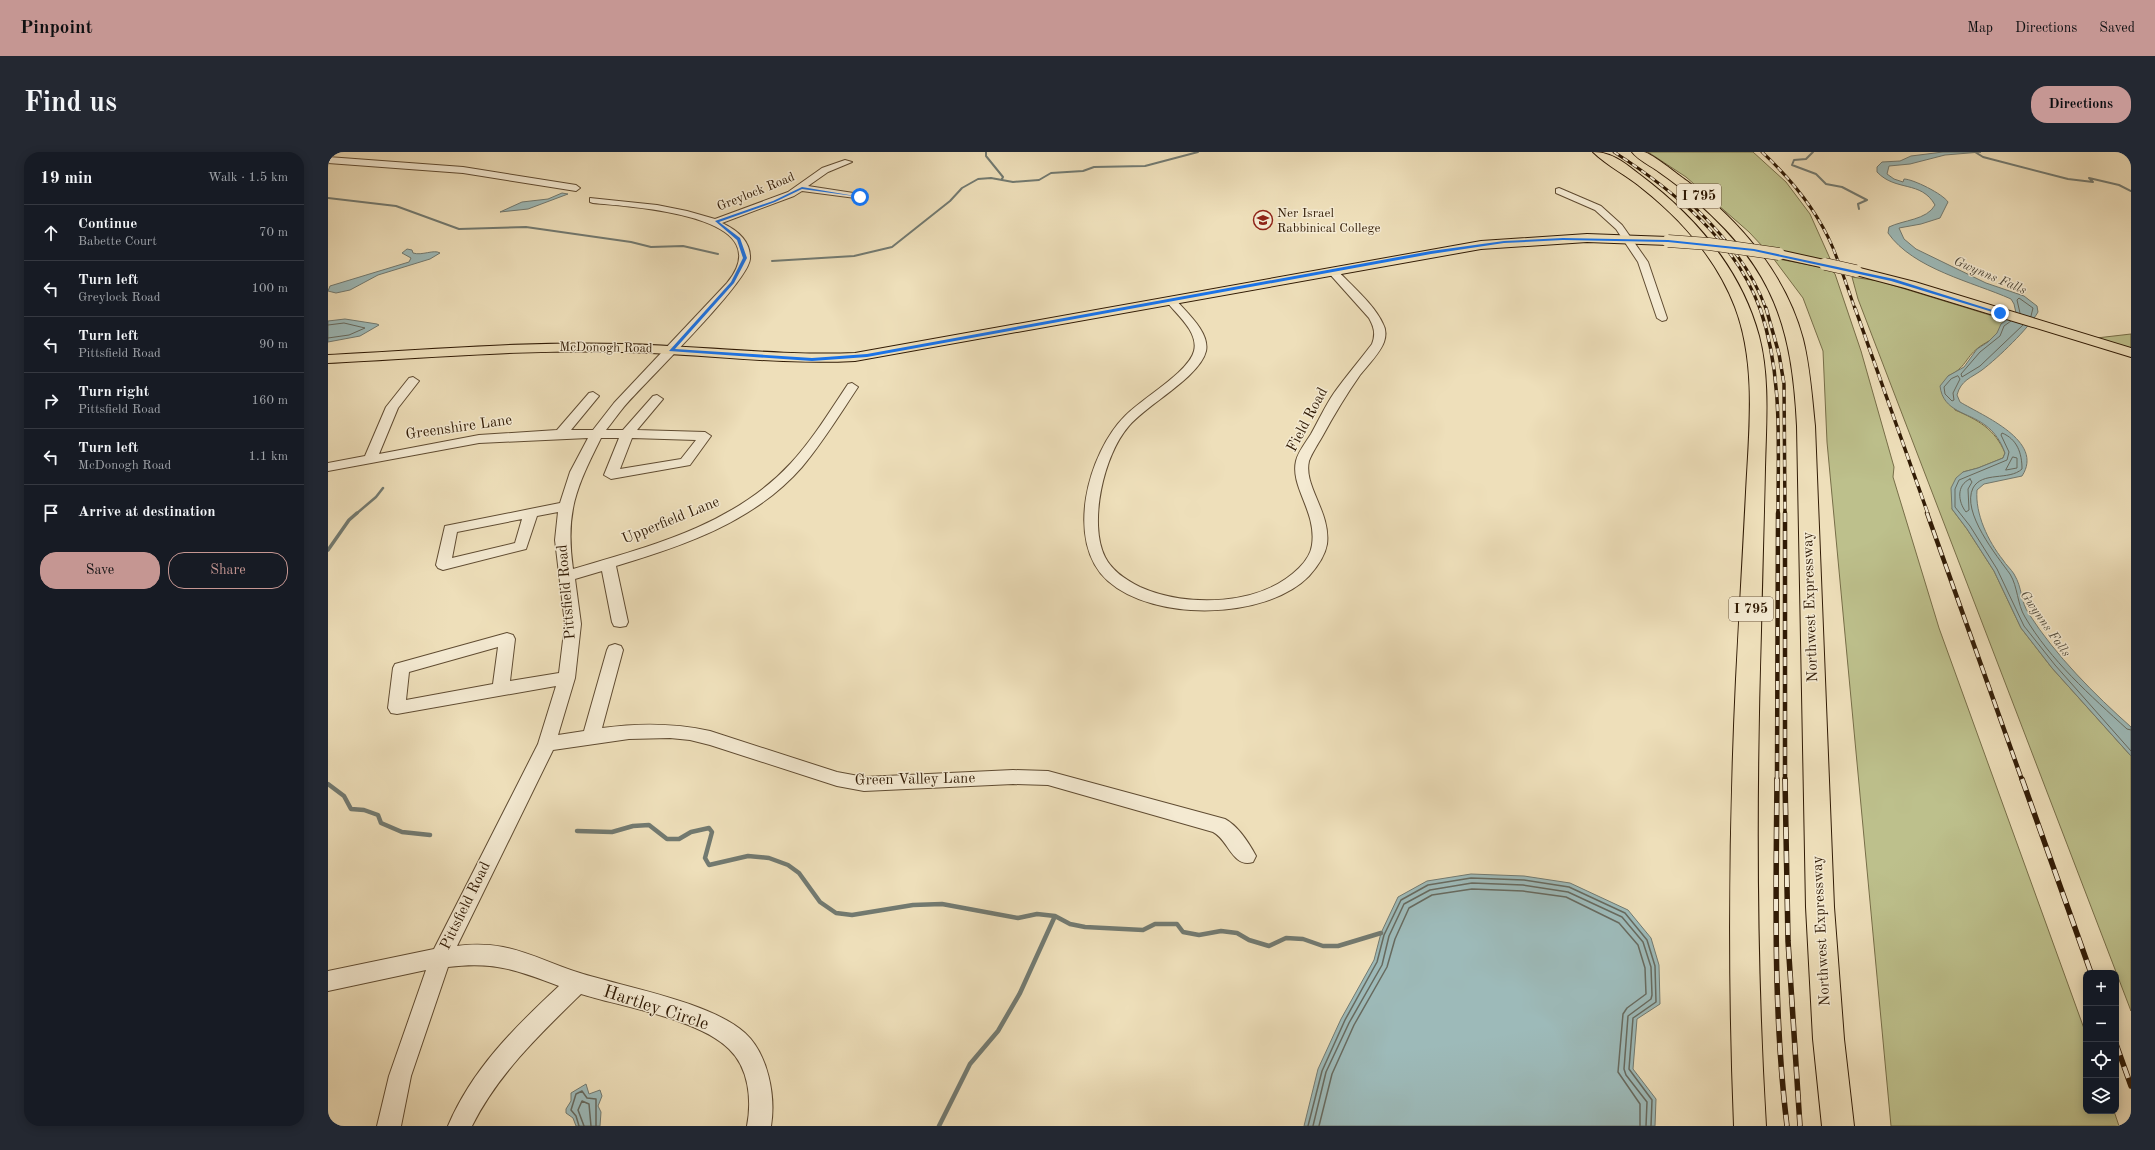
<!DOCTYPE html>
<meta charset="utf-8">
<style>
body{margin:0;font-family:"Old Standard TT",serif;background:#242831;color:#f1f3f6}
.controls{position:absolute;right:12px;bottom:12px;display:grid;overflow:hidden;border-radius:8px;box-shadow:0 2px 10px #0003}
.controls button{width:36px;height:36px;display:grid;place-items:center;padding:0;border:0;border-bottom:1px solid #363941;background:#171b24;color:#f1f3f6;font:20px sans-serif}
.stop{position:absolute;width:12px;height:12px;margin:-9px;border:3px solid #1a73e8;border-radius:50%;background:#fff}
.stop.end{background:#1a73e8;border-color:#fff;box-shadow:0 1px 4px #0008}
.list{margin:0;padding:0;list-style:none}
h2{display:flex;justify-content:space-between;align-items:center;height:52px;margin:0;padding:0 16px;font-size:17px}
h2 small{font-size:13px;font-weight:400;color:#9ea1a6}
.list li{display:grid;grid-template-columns:26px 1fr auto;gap:12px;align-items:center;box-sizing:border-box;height:56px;padding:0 16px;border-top:1px solid #363941}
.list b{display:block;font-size:15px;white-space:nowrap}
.list p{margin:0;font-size:13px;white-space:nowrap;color:#9ea1a6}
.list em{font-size:13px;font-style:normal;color:#9ea1a6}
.actions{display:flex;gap:8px;padding:12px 16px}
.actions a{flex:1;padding:9px 0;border:1px solid #c59692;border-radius:16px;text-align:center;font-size:14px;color:#c59692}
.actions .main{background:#c59692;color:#111}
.icon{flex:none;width:22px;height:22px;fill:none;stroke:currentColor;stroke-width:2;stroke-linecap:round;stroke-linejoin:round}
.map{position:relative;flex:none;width:1803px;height:974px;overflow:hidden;border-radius:16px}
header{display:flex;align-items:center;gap:24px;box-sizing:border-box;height:56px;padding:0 20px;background:#c59692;color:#111}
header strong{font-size:19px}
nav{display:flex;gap:22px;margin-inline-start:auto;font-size:14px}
.intro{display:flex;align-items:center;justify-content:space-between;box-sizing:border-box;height:96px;padding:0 24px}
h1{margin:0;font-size:28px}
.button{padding:10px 18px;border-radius:16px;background:#c59692;color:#111;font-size:14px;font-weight:700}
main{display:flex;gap:24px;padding:0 24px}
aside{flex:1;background:#171b24;border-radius:16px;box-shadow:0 2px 10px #0003}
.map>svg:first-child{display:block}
.green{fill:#bdc08c;stroke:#776e48}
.water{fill:#9dbab9;stroke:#727a71}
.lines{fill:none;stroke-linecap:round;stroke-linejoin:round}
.shore-far1{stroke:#676a5f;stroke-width:1}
.shore{stroke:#676a5f;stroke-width:1.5}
.stream-far3{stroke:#727a71;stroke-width:2}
.stream-far2{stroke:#727a71;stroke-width:2.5}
.stream-far1{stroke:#727a71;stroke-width:3.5}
.stream{stroke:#727a71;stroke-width:4.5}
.minor-casing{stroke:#604c32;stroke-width:2}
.major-casing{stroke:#311b05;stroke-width:2}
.highway-casing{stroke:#311b05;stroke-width:2}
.minor{fill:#f4ead2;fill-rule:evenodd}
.major{fill:#eedfba;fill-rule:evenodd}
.highway{fill:#eedfba;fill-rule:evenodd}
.rail-far3-casing{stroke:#311b05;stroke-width:3}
.rail-far2-casing{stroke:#311b05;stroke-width:3.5}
.rail-far1-casing{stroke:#311b05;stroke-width:4.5}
.rail-casing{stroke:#311b05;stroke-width:5.5}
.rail-far3{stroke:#f4ead2;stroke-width:2;stroke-dasharray:5.5;stroke-linecap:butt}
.rail-far2{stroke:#f4ead2;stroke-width:2.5;stroke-dasharray:7;stroke-linecap:butt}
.rail-far1{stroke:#f4ead2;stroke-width:3;stroke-dasharray:9;stroke-linecap:butt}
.rail{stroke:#f4ead2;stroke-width:4;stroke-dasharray:12;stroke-linecap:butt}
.major-bridge-casing{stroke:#311b05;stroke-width:13;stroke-linecap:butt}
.major-bridge{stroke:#eedfba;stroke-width:12}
.route{fill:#1a73e8}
.labels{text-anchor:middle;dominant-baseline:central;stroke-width:3;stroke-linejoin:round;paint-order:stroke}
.far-street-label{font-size:13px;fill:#311b05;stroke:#f4ead2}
.far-poi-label{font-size:13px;fill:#311b05;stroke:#f4ead2;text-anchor:start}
.far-water-label{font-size:13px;font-style:italic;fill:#514b3b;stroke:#f4ead2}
.shield{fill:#f4ead2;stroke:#6c5942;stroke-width:1}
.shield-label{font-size:14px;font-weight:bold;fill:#311b05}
.street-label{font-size:15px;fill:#311b05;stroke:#f4ead2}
.near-street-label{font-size:18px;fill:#311b05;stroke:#f4ead2}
</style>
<header>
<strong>Pinpoint</strong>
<nav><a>Map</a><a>Directions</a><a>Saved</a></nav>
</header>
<div class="intro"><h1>Find us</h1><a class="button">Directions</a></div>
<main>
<aside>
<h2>19 min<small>Walk · 1.5 km</small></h2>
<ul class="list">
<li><svg class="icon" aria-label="ahead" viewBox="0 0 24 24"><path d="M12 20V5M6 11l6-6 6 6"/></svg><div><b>Continue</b><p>Babette Court</p></div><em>70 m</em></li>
<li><svg class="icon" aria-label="left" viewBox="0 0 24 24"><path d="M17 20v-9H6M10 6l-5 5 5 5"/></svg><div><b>Turn left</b><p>Greylock Road</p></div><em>100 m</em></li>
<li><svg class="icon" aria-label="left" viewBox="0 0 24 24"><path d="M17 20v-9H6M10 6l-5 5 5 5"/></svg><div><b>Turn left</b><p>Pittsfield Road</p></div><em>90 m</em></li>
<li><svg class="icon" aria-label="right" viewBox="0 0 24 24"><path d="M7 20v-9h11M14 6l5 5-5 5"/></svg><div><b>Turn right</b><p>Pittsfield Road</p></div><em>160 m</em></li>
<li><svg class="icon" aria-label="left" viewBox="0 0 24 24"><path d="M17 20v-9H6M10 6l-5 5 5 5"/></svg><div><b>Turn left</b><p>McDonogh Road</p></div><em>1.1 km</em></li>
<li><svg class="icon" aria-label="arrive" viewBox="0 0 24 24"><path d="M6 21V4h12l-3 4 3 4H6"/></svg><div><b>Arrive at destination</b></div></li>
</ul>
<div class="actions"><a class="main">Save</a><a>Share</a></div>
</aside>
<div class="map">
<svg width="1803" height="974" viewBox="0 0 1803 974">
<rect width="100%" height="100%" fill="#eedfba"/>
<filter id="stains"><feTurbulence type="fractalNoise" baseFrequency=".005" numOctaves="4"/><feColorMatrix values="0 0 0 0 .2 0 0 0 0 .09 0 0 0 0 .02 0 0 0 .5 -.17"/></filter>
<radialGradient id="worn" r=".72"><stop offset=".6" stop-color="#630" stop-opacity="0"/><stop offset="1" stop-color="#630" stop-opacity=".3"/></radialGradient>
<path class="green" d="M1320 0H1425L1458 30 1482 62 1504 111 1436 96 1421 80 1358 25Z
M1445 106 1503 117 1507 122 1533 199 1566 315 1565 325 1611 476 1758 882V959H1786L1791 974H1563L1499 290 1495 199 1475 146Z
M1524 125 1551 129 1678 168C1672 172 1673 175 1670 181 1665 188 1656 191 1650 196 1637 206 1638 216 1620 224L1627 258C1650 268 1667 277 1677 301L1675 306 1650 316 1635 320 1624 357 1639 377 1666 419 1693 476 1724 516 1803 604V859L1530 147Z
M1803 182V199L1760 187Z"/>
<path class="water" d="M1615 0H1653L1617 3 1582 12 1561 14 1559 22 1566 27 1575 30 1576 27C1585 27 1615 42 1620 50L1612 66 1593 72 1571 76 1576 87 1588 97 1658 131 1696 144 1709 154 1710 160C1701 176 1670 206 1654 218 1643 226 1633 228 1629 243L1632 250C1655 264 1717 289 1694 324L1656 332 1649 338C1647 362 1660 389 1675 408 1678 413 1683 417 1686 422 1695 437 1692 449 1701 462 1728 504 1766 542 1803 575V604L1724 516 1693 476 1666 419 1639 377 1624 357 1623 336 1628 326 1635 320 1650 316 1675 306 1677 301C1673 290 1667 280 1657 273 1640 260 1615 260 1612 234L1620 224 1636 215 1649 197 1660 190 1669 181 1673 172 1688 161 1686 152 1683 147C1645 130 1585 117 1560 81L1561 75C1575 68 1599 68 1607 53 1593 28 1568 40 1549 20V15L1554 10 1572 9 1583 4Z
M234 41 240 42 200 57 172 60 194 50 220 47Z
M79 97 84 98 85 101C94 104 106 97 112 101L102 107 50 123 22 138 8 141 0 139 2 134 81 110 83 106 74 101Z
M17 167 49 172 51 173 32 184 0 190V169Z
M1143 722 1196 724 1242 731 1300 758 1323 786 1331 813 1332 852 1309 867 1305 917 1328 947 1327 974H976L990 917 1013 867 1046 808 1053 781 1070 745 1099 729Z
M258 932 261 942 272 938 274 944 270 954 273 960 272 974H248L245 966 238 961V957L243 949V941Z"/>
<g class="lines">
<path class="shore-far1" d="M1692 161 1689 148 1691 146 1705 156 1703 164
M1683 169 1676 174 1672 184 1652 200 1633 222 1634 225 1652 214 1695 173
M0 173 16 171 37 176 21 183 0 186
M1630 224 1632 227 1625 241 1626 248 1624 249 1617 242 1616 235 1623 227Z
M1685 305 1689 306V316L1678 318Z
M1642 327 1644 330 1640 337 1641 358 1638 360C1630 350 1628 333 1642 327Z
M1803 578 1799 577C1763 544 1722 508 1697 465 1689 452 1690 435 1682 422 1669 404 1633 360 1645 336 1654 319 1681 329 1694 317 1694 301 1689 287 1674 281L1673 283 1681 300 1679 308 1631 328 1627 337V355L1642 374 1669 417 1696 474 1727 513 1803 599"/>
<path class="shore" d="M251 974 248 964 243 958 248 942 254 939 259 946 268 947V974
M256 974 250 958 254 949 261 952 263 974
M980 974 994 919 1017 868 1049 810 1056 783 1073 748 1100 733 1143 726 1196 728 1241 735 1297 761 1319 788 1327 814 1328 850 1305 866 1301 917 1324 948 1323 974
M985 974 998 920 1021 871 1054 813 1061 784 1076 752 1102 738 1144 731 1195 733 1240 740 1294 765 1315 790 1323 815 1324 843 1323 847 1300 864 1296 917 1298 923 1319 950 1318 974
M991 974 1004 922 1026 873 1059 815 1067 787 1081 756 1104 743 1144 737 1195 739 1238 745 1291 771 1310 793 1317 816 1318 842 1299 856 1295 862 1290 920 1312 952V974"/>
<path class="stream-far3" d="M658 0V4L675 25 674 27
M1485 0 1478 7 1466 8 1464 13 1488 22 1498 32 1514 35 1539 48 1530 52 1531 57
M1647 0 1655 5 1740 27 1765 30 1761 26 1791 33 1803 39
M0 46 68 54 131 77 198 75 303 90 323 95 355 94 390 102
M444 109 526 104 564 95 622 49 634 36 650 27 663 26 685 30 711 28 723 21 755 19 766 15 817 14 870 0"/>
<path class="stream-far2" d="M28 362 48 345 55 336"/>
<path class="stream-far1" d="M0 398 21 368 29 361"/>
<path class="stream" d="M0 632 16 644 23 657 36 658 50 663 53 671 74 680 102 683
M249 679 284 680 305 674 321 673 339 687H351L363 680 381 676 384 680 377 706 381 713 420 704 441 706 460 713 471 721 492 750 508 761 524 763 585 753 614 752 690 766 709 762 727 764 742 772 757 775 815 778 827 772H849L855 780 871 783 893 779 909 781 921 788 941 794 958 786 975 787 995 794H1010L1053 781
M611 974 642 912 670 879 692 841 727 764"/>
<g class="minor-casing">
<path id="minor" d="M0 5 135 15 248 33 252 36 248 39 135 21 0 11Z
M517 8 524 10 500 20 480 34 532 42 536 45 535 47 474 39 466 44 394 71C409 78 423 89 422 107 420 131 316 231 295 256 289 263 284 271 278 278H295L325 244 329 243 335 247 309 278 377 280 383 284 362 313 283 327 276 323 291 286H273C248 336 237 360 245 417 323 394 406 373 463 311 485 287 502 259 520 232L524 231 530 235C512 262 495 290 474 315 426 370 355 394 288 414L300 470 298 474 292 475 286 474 284 470 274 419 247 427 253 472 247 526 230 583 256 579 279 498 281 494 287 492 293 494 295 498 274 576C311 571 346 571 382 579L509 620 536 625 685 618 720 619 897 667C910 674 921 691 928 704L925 710C905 717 900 687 885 680L720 633 685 632 536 639 509 634 382 593 362 588 342 586 301 587 225 598 129 794C145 792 159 792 175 795 201 800 226 813 252 821 296 835 383 850 417 881 440 902 448 944 443 974H419C424 948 421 916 401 897 371 867 295 855 253 842 212 882 170 922 144 974H120C144 917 187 875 231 834 189 818 166 809 120 815L83 924 73 974H49L61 924 98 818 0 839V819L106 797 210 592 228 534 69 562 63 561 60 556 65 516 67 512 179 481 185 483 187 487 182 529 231 521 237 472 227 388 230 360 209 364 198 397 115 418 110 416 108 413 117 374 232 351 242 320 260 286 151 291 0 319V311L37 304 58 255 81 226 85 225 91 229 70 256 51 302 151 283 229 278 261 241 265 240 271 244 243 278H265L286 251 399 131C455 62 302 55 265 51L262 50V46L329 53 359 59 387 67 460 40 494 16ZM304 286 368 288 353 307 292 317ZM194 367 187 391 124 406 129 380ZM170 495 165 532 78 548 81 520Z
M1231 36 1273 54 1294 73 1320 110 1339 166 1338 168 1334 169 1329 166 1310 110 1288 77 1267 58 1228 41V37Z
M1004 116 1008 117C1022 132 1047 153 1055 172 1058 177 1058 184 1056 190 1052 201 1040 213 1032 223 1018 243 1006 263 994 285 990 292 984 301 981 309 975 334 1003 360 999 392 997 404 989 415 981 424 938 468 826 470 780 429 736 390 760 301 797 264 813 247 861 220 866 199 871 180 848 162 838 149L843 146 847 147C858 160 882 180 878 199 872 225 818 253 800 275 776 303 760 371 777 405 784 419 798 428 812 435 859 456 933 454 971 416 977 410 983 401 984 393 989 360 962 335 968 309 970 300 978 290 983 282 991 268 997 254 1006 241 1018 224 1032 208 1044 192 1048 182 1046 175 1041 166L999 119Z"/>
</g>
<g class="major-casing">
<path id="major" d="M1259 82 1340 85 1346 89 1340 93 1259 90 1153 97 527 209C450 213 374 202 297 200 198 197 99 206 0 211V203C99 198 198 189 297 192 374 194 450 204 527 201L1153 89Z
M1451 98 1501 109 1503 112 1497 116 1447 105 1445 102Z
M1528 115 1587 130 1803 196V205L1577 136 1524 122 1522 119Z"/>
</g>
<g class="highway-casing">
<path id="highway" d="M1265 0C1284 0 1297 11 1311 22 1366 63 1413 117 1431 184 1442 226 1438 272 1437 316 1436 370 1434 424 1433 479 1428 644 1428 809 1438 974H1406C1400 825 1401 676 1408 527 1411 465 1415 403 1418 340 1421 279 1429 213 1407 155 1389 108 1354 68 1315 37 1300 24 1279 14 1265 0Z
M1304 0C1308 0 1313 0 1316 0 1325 2 1350 23 1359 29 1411 68 1458 122 1475 187 1482 215 1484 245 1487 274L1506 755 1516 887 1526 974H1494L1485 887 1478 755 1469 274C1464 175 1446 117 1369 50 1357 39 1344 29 1331 20 1323 14 1310 8 1304 0Z"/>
</g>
<use href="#minor" class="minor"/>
<use href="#major" class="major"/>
<use href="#highway" class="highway"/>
<g class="rail-far3-casing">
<path id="rail-far3" d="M1286 0C1345 38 1408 89 1432 157
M1434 0C1463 27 1490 60 1505 96 1513 116 1520 137 1527 157
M1355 44C1390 77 1422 112 1438 157"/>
</g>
<g class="rail-far2-casing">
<path id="rail-far2" d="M1432 156C1455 224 1450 291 1450 362
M1438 156 1451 202 1456 232 1457 362
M1527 156 1600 362"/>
</g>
<g class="rail-far1-casing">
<path id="rail-far1" d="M1457 361V628
M1599 361 1694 628
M1449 628 1450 361"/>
</g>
<g class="rail-casing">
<path id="rail" d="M1449 627C1448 743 1445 859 1459 974
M1457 627 1460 789 1472 974
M1694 627 1763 821
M1788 892 1803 934"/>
</g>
<use href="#rail-far3" class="rail-far3"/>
<use href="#rail-far2" class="rail-far2"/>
<use href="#rail-far1" class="rail-far1"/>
<use href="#rail" class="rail"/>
<g class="major-bridge-casing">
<path id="major-bridge" d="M1340 89 1381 92 1451 102
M1497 112 1528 119"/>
</g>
<use href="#major-bridge" class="major-bridge"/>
</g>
<path class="route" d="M474 35 533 45 474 37 447 50 391 70 412 86 419 106 406 131 347 197 484 206 539 202 1103 99 1176 89 1235 86 1340 88 1426 97 1566 127 1674 161 1671 162 1563 129 1426 99 1340 90 1235 88 1176 91 1103 102 539 205 484 209 341 199 403 130 415 106 409 88 387 69 445 49Z"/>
<defs>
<g id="university-ring" transform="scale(1)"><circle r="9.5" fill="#f4ead2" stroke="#8f2418" stroke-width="1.5"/><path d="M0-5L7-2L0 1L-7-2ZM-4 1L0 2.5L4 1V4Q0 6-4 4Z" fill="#8f2418"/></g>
</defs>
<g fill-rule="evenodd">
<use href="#university-ring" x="935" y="68"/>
</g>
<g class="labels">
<g class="far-street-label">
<text transform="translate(428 40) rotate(-22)">Greylock Road</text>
<text transform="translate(278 196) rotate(1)">McDonogh Road</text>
</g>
<g class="far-poi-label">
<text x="949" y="61">Ner Israel<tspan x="949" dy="15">Rabbinical College</tspan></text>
</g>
<g class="far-water-label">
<text transform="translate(1662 124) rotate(23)">Gwynns Falls</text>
<text transform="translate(1717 472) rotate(55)">Gwynns Falls</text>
</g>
<g class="shield">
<rect x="1349" y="32" width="44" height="24" rx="3"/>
<rect x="1401" y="445" width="44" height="24" rx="3"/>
</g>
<g class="shield-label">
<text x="1371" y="44">I 795</text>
<text x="1423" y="457">I 795</text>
</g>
<g class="street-label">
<text transform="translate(980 268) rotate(-62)">Field Road</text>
<text transform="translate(131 276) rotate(-8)">Greenshire Lane</text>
<text transform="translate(343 369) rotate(-22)">Upperfield Lane</text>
<text transform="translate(239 440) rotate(-95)">Pittsfield Road</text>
<text transform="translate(1483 455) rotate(-92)">Northwest Expressway</text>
<text transform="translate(587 628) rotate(-1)">Green Valley Lane</text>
<text transform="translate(138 754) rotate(-64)">Pittsfield Road</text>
<text transform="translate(1494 779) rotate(-93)">Northwest Expressway</text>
</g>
<g class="near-street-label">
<text transform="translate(328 856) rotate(18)">Hartley Circle</text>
</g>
</g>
<rect width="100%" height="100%" filter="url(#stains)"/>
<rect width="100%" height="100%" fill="url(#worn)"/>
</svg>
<div class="controls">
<button>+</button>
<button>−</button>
<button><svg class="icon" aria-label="locate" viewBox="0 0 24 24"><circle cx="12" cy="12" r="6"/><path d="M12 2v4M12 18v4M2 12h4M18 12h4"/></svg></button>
<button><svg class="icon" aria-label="layers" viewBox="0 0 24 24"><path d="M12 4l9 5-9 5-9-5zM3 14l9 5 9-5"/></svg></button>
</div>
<div class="stop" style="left:532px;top:45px"></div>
<div class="stop end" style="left:1672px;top:161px"></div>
</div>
</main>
